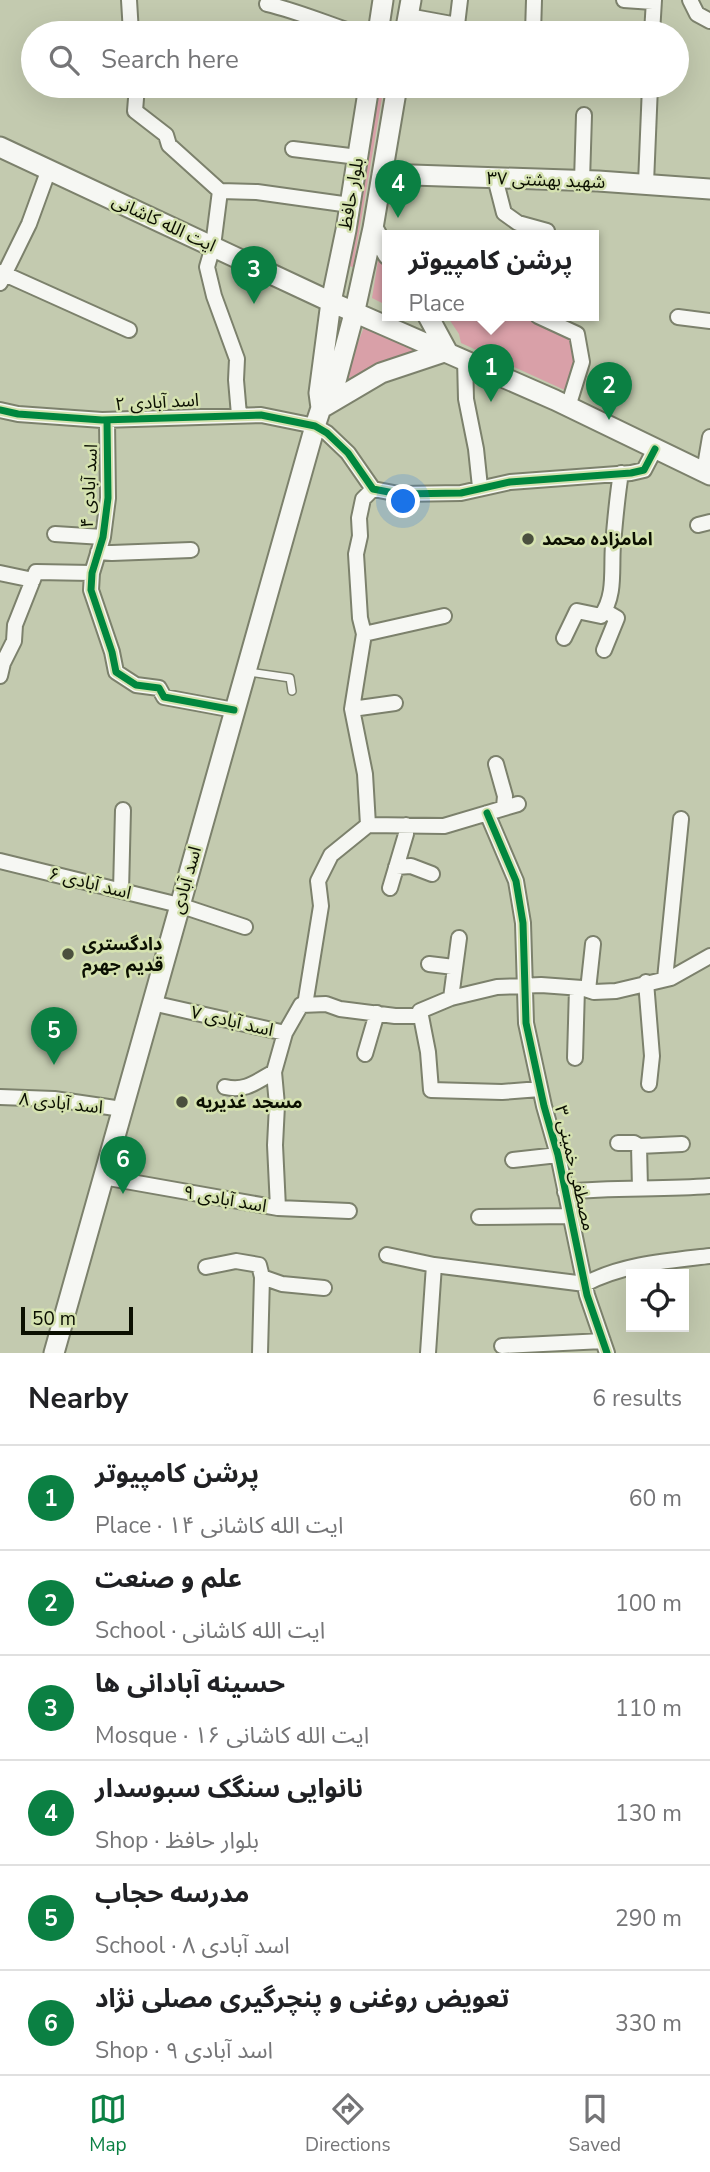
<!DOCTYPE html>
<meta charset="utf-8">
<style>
body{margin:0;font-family:"Nunito Sans","Noto Sans Arabic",sans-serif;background:#f6f6f6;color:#202124}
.controls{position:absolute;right:21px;bottom:21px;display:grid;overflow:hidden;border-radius:0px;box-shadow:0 7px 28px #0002}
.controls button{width:63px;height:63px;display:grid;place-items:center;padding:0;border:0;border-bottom:2px solid #e0e0e0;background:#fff;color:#202124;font:35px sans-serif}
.scale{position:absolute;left:21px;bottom:18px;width:112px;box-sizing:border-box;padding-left:7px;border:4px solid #0b0f01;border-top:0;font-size:19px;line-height:24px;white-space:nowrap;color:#0b0f01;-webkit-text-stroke:5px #d5e2b0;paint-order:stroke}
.you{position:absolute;left:404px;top:502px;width:24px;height:24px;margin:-18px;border:5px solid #fff;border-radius:50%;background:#1a73e8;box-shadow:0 0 0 10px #1a73e833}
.badge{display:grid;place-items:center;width:46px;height:46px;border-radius:50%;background:#0b8043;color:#fff;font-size:23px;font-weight:700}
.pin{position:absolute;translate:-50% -58px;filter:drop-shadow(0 2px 4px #0008)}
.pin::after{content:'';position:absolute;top:37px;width:24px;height:21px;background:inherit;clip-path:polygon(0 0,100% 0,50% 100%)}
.popup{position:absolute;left:382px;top:230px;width:217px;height:91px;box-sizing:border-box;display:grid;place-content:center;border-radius:0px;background:#fff;filter:drop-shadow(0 2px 5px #0005);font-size:23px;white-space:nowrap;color:#757577}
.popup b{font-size:26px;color:#202124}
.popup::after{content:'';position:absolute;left:50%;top:100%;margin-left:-14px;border:14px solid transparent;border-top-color:#fff}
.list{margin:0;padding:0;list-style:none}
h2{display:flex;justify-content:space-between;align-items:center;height:91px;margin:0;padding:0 28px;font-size:30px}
h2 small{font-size:23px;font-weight:400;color:#757577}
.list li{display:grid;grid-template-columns:46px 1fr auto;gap:21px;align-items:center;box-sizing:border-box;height:105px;padding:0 28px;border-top:2px solid #e0e0e0}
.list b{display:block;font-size:26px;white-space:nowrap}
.list p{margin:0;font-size:23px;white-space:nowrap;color:#757577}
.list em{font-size:23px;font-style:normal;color:#757577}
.icon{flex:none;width:38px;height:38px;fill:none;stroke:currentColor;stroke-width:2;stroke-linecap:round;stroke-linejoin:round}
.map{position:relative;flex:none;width:710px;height:1353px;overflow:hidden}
.search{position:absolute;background:#fff;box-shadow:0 7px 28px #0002;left:21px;right:21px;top:21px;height:77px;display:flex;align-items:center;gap:18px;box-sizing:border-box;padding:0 24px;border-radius:38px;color:#757577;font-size:26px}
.sheet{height:721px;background:#fff}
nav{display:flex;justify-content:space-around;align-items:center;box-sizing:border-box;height:98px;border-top:2px solid #e0e0e0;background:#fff;font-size:19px;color:#757577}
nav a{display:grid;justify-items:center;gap:4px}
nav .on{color:#0b8043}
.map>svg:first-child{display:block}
.green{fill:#d9a0a8}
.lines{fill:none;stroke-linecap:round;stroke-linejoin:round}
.lane-casing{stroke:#7c816c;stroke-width:10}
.street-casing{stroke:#7c816c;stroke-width:18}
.secondary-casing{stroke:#7c816c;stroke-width:23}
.lane{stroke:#f6f7f3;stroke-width:7}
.street{stroke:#f6f7f3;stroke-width:14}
.secondary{stroke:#f6f7f3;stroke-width:19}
.cycleway-casing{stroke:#d5e2b0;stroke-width:11}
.cycleway{stroke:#00873e;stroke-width:7}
.poi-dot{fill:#4b503e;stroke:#d5e2b0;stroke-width:2.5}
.labels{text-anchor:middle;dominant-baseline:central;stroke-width:5;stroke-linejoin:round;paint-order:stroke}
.street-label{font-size:18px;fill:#0b0f01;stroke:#d5e2b0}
.poi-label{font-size:18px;font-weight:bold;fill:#0b0f01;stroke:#d5e2b0;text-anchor:start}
</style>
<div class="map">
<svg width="710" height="1353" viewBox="0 0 710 1353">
<rect width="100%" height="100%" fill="#c3caaf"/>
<path class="green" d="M378 86H384L353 267 348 266Z
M379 255 388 271V306L372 298Z
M447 316H528L573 336 578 364 569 392 461 343 459 334Z
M364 327 422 351 381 363 343 381Z"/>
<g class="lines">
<g class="lane-casing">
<path id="lane" d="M249 672 290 678 292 691"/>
</g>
<g class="street-casing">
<path id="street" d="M129 0 131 33
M624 0 653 2
M690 0 697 14 710 21
M267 4C297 11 325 23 355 33
M408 16 457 25 460 0
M533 33 534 0
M652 33 654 0
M137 86 135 111 166 135 169 145 220 191 257 192 350 205
M341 86 369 90
M293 149 358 157
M495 178 504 213 518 223 547 231
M582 181 584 115
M646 183 650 86
M220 191 213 246 207 267 214 296 237 359 236 380 239 415
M0 272 129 330
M0 283 29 224 49 169
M538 316 577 334 582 362 568 407
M678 317 710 321
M465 359 466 399 476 449 480 487
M0 410 18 414 102 420 261 415 315 426 327 433 348 453 373 489 399 494 461 493 510 482 631 473 644 470 655 449
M107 420 108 498 103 537 92 573 91 590 112 652 116 672 136 685 159 688 164 697 234 710
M704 472 710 437
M698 525 710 522
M55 534 103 537
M98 552 112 553 191 550
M0 573 33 580
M364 634 444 616
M564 638 577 611 601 616C616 595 611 570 613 545 615 521 617 497 621 473
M604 650 617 618 605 611
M0 676 3 663 14 641 15 625 36 572 92 573
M352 709 395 703
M496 764 505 796 504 807
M487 813 516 881 523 923 526 1023 544 1106 558 1155 587 1295 607 1353
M368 825 365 774 352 709 364 634 360 618 356 554 360 536 359 518 363 499 373 489
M0 861 179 905 245 927
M396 867 411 866 432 874
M390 888 406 834V825
M121 891 123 810
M429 964 454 967
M665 979 681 819
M646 982 652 1056 649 1084
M588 990 593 944
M451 998 459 938
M152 1003 285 1033
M305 1005 321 906 318 881 331 855 368 825 444 826 518 804
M365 1054 377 1013
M575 1058 577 988
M225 1087C246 1092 257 1081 274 1072
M540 1089 502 1092 431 1090 428 1052 420 1011 451 998 497 987 541 985 582 988 594 992 616 991 671 978 710 956
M0 1097 54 1099 122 1109
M618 1143H634L639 1146
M513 1160 558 1155
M103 1177 278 1208 349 1211
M640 1188 639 1146 682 1144
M565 1192C614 1187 662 1190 710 1186
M278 1208 275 1145 277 1105 274 1072 285 1033 301 1005 326 1004 340 1009 395 1016H421
M479 1217 570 1216
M387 1255 434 1265
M206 1267 236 1261 259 1265 262 1277 260 1353
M262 1277 282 1284 324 1288
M502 1346 603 1341
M428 1353 434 1265 585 1284C623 1264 667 1261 710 1256"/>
</g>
<g class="secondary-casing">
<path id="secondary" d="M378 33 383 0
M405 33 411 0
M0 147 331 302 555 400 710 475
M382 174 598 181 710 189
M373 228 388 255
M325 406 381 373 447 351 428 316
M321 408 319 393 331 302 346 230 369 86
M54 1353 315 426 321 408 332 396 355 310 373 228 397 86"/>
</g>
<use href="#lane" class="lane"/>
<use href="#street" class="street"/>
<use href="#secondary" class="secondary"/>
<g class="cycleway-casing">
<path id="cycleway" d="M0 410 18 414 102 420 261 415 315 426 327 433 348 453 373 489 399 494 461 493 510 482 631 473 644 470 655 449
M107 420 108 498 103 537 92 573 91 590 112 652 116 672 136 685 159 688 164 697 234 710
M487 813 516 881 523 923 526 1023 544 1106 558 1155 587 1295 607 1353"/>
</g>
<use href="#cycleway" class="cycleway"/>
</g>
<g class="poi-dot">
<circle cx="528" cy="539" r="7"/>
<circle cx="68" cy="954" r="7"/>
<circle cx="182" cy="1102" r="7"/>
</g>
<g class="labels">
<g class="street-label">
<text transform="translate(546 180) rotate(2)">شهید بهشتی ۳۷</text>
<text transform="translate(351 194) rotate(-80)">بلوار حافظ</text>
<text transform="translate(164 223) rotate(25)">ایت الله کاشانی</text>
<text transform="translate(157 402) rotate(-3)">اسد آبادی ۲</text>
<text transform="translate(89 486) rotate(-87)">اسد آبادی ۴</text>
<text transform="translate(186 880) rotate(-74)">اسد آبادی</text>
<text transform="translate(90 883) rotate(14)">اسد آبادی ۶</text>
<text transform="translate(232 1021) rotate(13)">اسد آبادی ۷</text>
<text transform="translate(61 1103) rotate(6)">اسد آبادی ۸</text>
<text transform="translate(575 1168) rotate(77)">مصطفی خمینی ۳</text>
<text transform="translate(225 1199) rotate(10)">اسد آبادی ۹</text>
</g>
<g class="poi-label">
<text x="542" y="539">امامزاده محمد</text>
<text x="82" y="944">دادگستری<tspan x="82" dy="21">قدیم جهرم</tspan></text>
<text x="196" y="1102">مسجد غدیریه</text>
</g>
</g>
</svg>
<div class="controls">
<button><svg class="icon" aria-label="locate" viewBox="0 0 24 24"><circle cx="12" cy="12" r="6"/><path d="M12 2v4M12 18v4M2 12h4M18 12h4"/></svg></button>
</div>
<div class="scale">50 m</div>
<div class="you"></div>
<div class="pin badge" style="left:491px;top:402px">1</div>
<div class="popup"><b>پرشن کامپیوتر</b>Place</div>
<div class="pin badge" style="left:609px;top:420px">2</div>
<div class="pin badge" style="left:254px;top:304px">3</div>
<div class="pin badge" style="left:398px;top:218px">4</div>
<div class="pin badge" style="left:54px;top:1065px">5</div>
<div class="pin badge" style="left:123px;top:1194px">6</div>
<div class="search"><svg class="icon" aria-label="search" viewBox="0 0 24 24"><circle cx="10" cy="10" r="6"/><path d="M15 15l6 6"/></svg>Search here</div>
</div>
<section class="sheet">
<h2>Nearby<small>6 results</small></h2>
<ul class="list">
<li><span class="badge">1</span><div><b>پرشن کامپیوتر</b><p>Place · ایت الله کاشانی ۱۴</p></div><em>60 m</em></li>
<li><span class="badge">2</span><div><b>علم و صنعت</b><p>School · ایت الله کاشانی</p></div><em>100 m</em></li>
<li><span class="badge">3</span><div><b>حسینه آبادانی ها</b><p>Mosque · ایت الله کاشانی ۱۶</p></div><em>110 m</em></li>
<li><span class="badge">4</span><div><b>نانوایی سنگک سبوسدار</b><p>Shop · بلوار حافظ</p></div><em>130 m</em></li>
<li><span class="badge">5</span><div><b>مدرسه حجاب</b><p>School · اسد آبادی ۸</p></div><em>290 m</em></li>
<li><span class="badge">6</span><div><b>تعویض روغنی و پنچرگیری مصلی نژاد</b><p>Shop · اسد آبادی ۹</p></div><em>330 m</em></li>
</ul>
</section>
<nav>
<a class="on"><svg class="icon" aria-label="map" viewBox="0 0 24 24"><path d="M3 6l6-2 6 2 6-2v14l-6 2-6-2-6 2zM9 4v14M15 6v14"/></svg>Map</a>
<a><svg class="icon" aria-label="directions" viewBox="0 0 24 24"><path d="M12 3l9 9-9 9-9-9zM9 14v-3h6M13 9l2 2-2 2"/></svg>Directions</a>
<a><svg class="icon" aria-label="saved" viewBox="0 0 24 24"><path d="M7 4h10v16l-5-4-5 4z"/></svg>Saved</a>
</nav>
